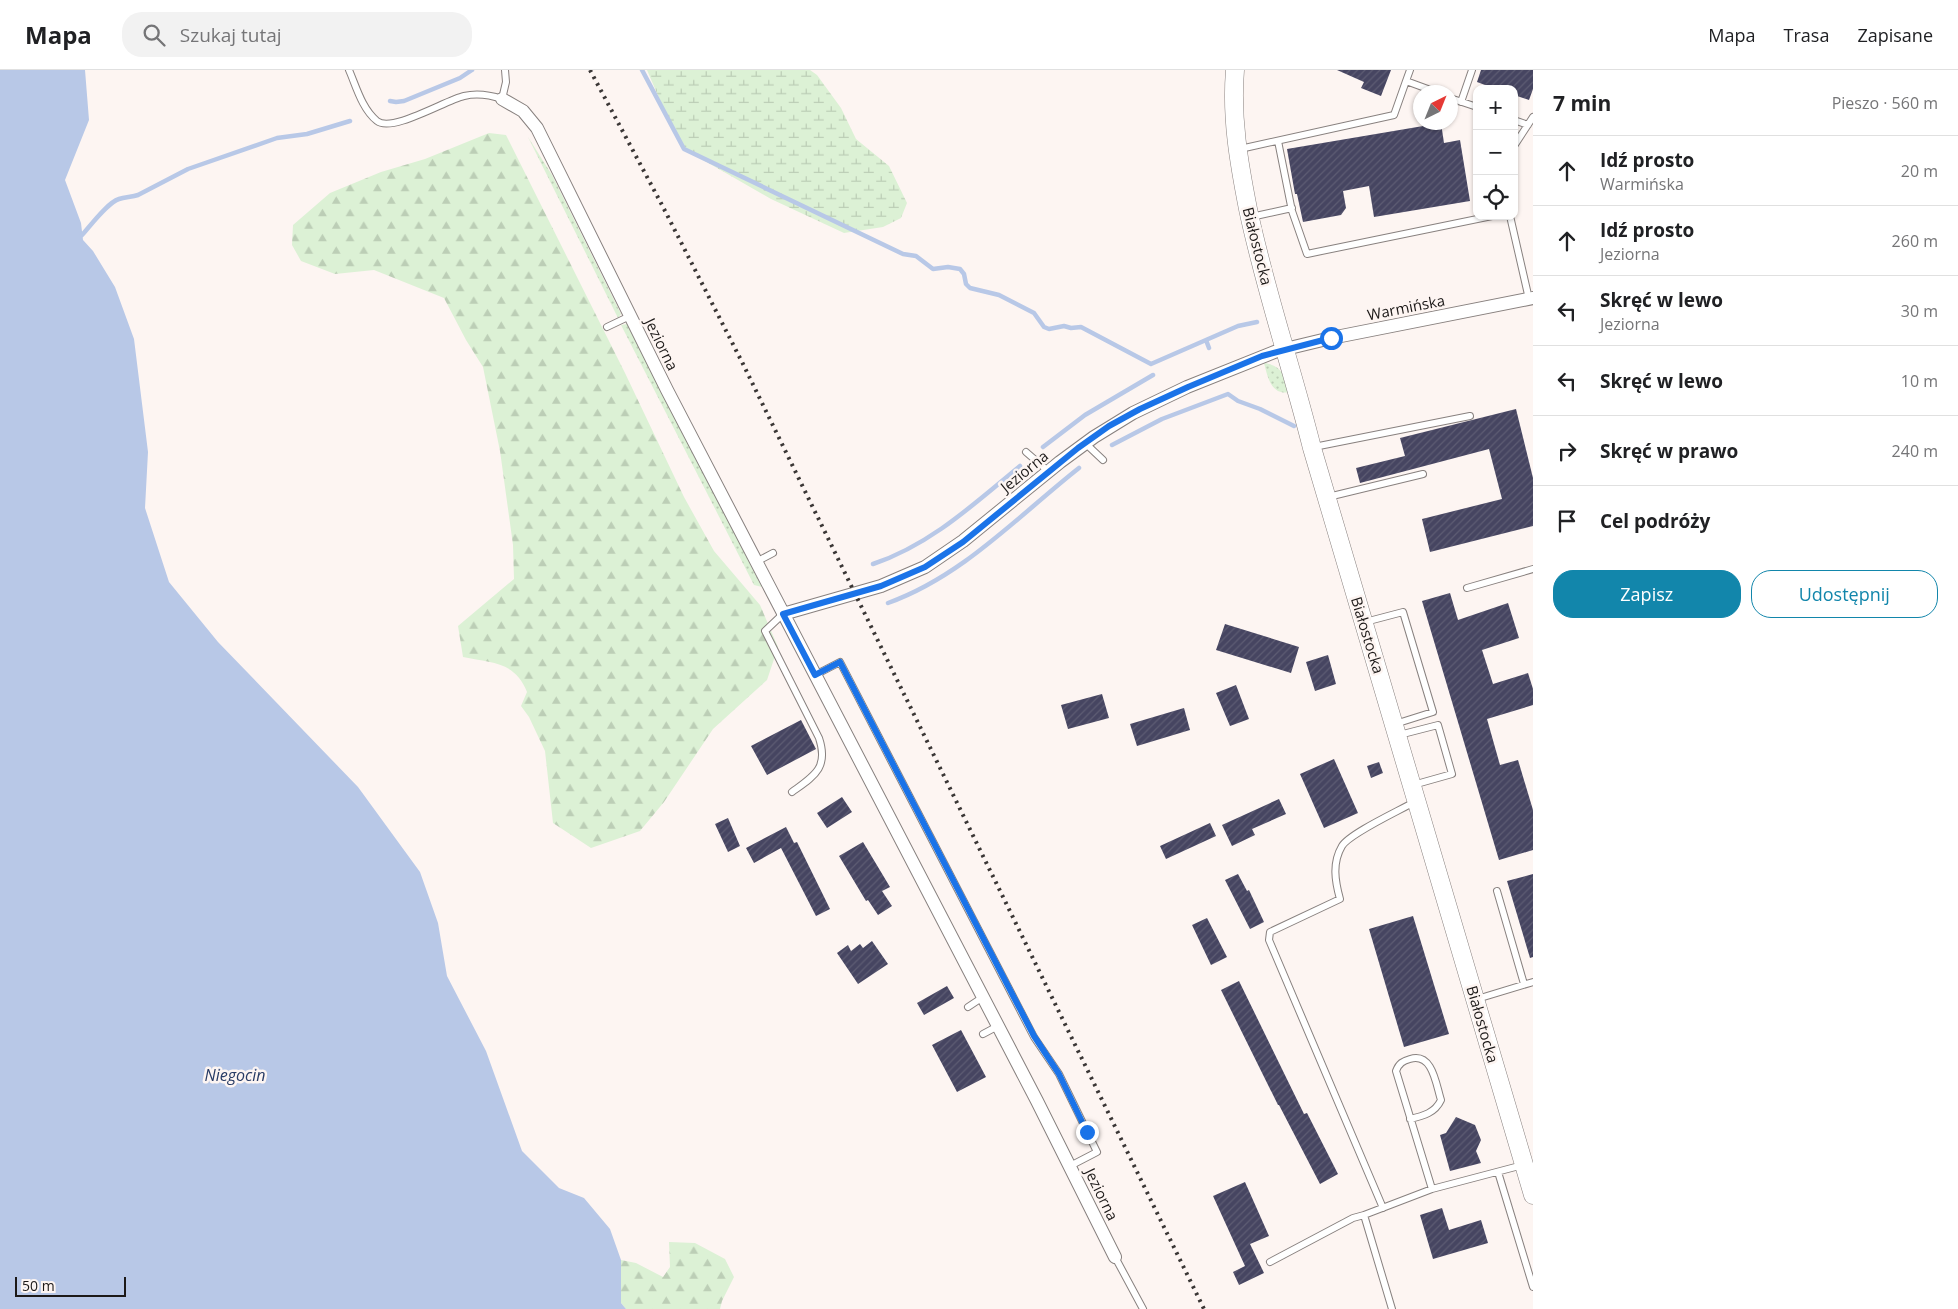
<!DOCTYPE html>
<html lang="pl">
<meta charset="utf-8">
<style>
body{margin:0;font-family:"Open Sans",sans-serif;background:#f2f2f2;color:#202124}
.controls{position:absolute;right:15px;top:15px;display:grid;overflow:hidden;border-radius:10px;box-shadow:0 1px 4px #0004}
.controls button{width:45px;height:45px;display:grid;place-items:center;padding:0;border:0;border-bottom:1px solid #e0e0e0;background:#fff;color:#202124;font:25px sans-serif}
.compass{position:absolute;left:1413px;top:15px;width:45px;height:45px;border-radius:50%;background:#fff;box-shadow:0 1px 4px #0004;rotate:43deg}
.scale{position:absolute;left:15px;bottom:12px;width:111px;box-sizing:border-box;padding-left:5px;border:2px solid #1c1918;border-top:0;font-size:14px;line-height:18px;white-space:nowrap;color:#1c1918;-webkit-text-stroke:4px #fdf5f2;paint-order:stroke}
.stop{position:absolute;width:15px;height:15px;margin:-11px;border:4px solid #1a73e8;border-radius:50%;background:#fff}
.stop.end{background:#1a73e8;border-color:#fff;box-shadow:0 1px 5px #0008}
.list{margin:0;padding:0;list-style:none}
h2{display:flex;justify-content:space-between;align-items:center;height:65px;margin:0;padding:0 20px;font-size:21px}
h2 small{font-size:16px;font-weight:400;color:#757577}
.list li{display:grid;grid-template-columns:32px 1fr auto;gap:15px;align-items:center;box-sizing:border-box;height:70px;padding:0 20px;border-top:1px solid #e0e0e0}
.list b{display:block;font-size:19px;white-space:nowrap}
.list p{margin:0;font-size:16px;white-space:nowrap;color:#757577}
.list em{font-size:16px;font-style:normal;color:#757577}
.actions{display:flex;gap:10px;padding:15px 20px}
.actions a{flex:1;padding:11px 0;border:1px solid #1286ab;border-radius:20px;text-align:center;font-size:18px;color:#1286ab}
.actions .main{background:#1286ab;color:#fff}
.icon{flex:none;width:28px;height:28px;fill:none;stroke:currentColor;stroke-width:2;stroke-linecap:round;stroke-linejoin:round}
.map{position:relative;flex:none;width:1533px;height:1239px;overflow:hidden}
header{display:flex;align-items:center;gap:30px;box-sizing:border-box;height:70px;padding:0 25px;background:#fff;border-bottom:1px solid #e0e0e0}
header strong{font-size:24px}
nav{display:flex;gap:28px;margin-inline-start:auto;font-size:18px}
.search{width:350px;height:45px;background:#f2f2f2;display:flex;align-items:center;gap:12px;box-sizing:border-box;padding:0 18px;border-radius:20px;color:#757577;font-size:19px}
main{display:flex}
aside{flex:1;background:#fff}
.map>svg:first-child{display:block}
.grass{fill:url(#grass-dots)}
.forest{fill:url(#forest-firs)}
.wetland{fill:url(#wetland-marsh)}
.water{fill:#b8c8e7}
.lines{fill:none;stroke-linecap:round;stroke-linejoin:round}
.stream{stroke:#b8c8e7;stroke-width:4.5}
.building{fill:url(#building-hatch)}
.lane-casing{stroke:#88817f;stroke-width:8}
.street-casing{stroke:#88817f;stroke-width:14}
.secondary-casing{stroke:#88817f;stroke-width:19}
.lane{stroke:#fff;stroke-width:6}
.street{stroke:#fff;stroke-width:12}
.secondary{stroke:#fff;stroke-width:18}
.rail{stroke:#3a3635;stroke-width:4;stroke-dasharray:2.5 5;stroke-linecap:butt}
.route{stroke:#1a73e8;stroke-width:6}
.labels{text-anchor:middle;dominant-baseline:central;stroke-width:5;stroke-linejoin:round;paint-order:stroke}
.street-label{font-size:15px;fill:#1c1918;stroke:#fdf5f2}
.water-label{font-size:16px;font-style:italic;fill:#273b65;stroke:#fdf5f2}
</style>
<header>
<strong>Mapa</strong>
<div class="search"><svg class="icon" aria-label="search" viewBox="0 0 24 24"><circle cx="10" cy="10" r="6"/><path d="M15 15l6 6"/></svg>Szukaj tutaj</div>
<nav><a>Mapa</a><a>Trasa</a><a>Zapisane</a></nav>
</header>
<main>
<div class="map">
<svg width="1533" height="1239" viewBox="0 0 1533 1239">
<defs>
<pattern id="grass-dots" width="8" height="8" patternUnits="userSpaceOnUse" patternTransform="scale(1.25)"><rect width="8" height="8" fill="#dcf1d5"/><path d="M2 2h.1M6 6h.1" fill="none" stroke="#bcceb6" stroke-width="1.8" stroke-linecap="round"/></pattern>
<pattern id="forest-firs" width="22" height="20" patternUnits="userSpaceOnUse" patternTransform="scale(1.25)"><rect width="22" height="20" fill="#dcf1d5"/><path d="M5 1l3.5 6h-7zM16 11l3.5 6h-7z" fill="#bcceb6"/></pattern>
<pattern id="wetland-marsh" width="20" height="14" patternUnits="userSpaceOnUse" patternTransform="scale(1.25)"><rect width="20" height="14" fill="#dcf1d5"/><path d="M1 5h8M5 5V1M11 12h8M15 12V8" fill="none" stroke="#bcceb6"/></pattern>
<pattern id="building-hatch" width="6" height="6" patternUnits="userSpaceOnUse" patternTransform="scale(1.25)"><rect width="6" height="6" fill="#464561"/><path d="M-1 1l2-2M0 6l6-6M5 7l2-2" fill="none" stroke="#5d5c73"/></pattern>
</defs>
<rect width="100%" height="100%" fill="#fdf5f2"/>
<path class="grass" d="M528 67 552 105 621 244 618 248Z
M627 254 762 517 754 515 621 255Z
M1264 293C1282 295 1285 307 1291 322 1271 326 1268 308 1264 293Z"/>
<path class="forest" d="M489 63 506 65 625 303 684 427 714 481 760 535 778 577 767 610 713 659 664 732 640 761 591 778 553 753 545 681 529 647 521 636 527 622C515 591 491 593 463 587L458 556 514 509 513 475 500 381 483 297 466 270 444 228 374 200 335 204 301 191 292 175 293 155 330 123 381 102 425 89Z
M669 1172 695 1173 725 1189 734 1207 722 1231 720 1239H626L621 1233V1190L636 1193 663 1207 670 1197Z"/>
<path class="wetland" d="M647 0H810L817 5 841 38 856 69 889 96 907 133 901 148 883 157 844 163 771 129 684 79 668 49Z"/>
<path class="water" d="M0 0H85L89 50 65 110 81 153 83 170 93 181 115 217 134 269 148 382 145 438 169 512 218 572 358 717 420 802 438 853 447 906 486 981 522 1081 559 1118 584 1128 610 1159 621 1190V1233L626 1239H0Z"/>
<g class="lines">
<path class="stream" d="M642 0 684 79 903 184 916 186 933 199 948 197 960 199 964 204 966 214 970 218 999 225 1034 243 1044 257 1049 259 1064 256 1071 258 1081 257 1151 294 1238 256 1257 252
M390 31 396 32 404 31 460 8 472 0
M82 165C91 155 107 133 119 129 125 127 132 127 138 125L188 99 277 68 307 64 350 51
M1206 270 1209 278
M1112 375 1162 349 1228 324 1238 331 1260 339 1294 356
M1043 377 1085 345 1153 305
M873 494C930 475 974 434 1020 396
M888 533C963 506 1018 446 1079 398"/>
</g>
<path class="building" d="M1337 0H1391L1381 26 1361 18 1364 12Z
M1481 0H1533V19L1529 30 1514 25V19H1496L1477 12Z
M1441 53 1444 73 1460 70 1470 131 1374 147 1369 116 1343 121 1346 138 1341 145 1303 152 1297 124H1295L1287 79Z
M1516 339 1533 408V456L1430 482 1422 449 1502 429 1489 379 1360 413 1356 398 1405 386 1400 368Z
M1450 523 1458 550 1508 533 1519 568 1482 580 1493 614 1528 603 1533 619V635L1487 649 1500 695 1518 690 1533 740V780L1499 790 1422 531Z
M1225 554 1299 577 1291 603 1216 580Z
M1328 585 1336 614 1315 621 1306 592Z
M1236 615 1249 649 1230 656 1216 623Z
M1102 624 1109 648 1068 659 1061 635Z
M1184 638 1190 660 1137 676 1130 654Z
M801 650 816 679 767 705 751 676Z
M1334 689 1358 743 1324 758 1300 704Z
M1379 692 1383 703 1371 708 1367 696Z
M842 727 852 742 827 758 817 743Z
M1279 729 1286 744 1252 759 1255 765 1232 776 1222 755Z
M728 748 740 776 728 782 715 754Z
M1210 753 1216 766 1166 789 1160 776Z
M786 757 794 773 797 772 830 839 816 846 781 778 754 793 746 778Z
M863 772 890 817 882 821 892 836 878 845 868 830 866 831 839 786Z
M1238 804 1247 821 1249 820 1264 852 1250 859 1225 810Z
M1533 804V887L1530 888 1507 811Z
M1413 846 1449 964 1404 977 1369 859Z
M1207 848 1227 887 1211 895 1192 855Z
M872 871 888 894 858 914 837 883 848 875 851 881 860 874 863 878Z
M1239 911 1304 1044 1307 1043 1338 1104 1320 1114 1279 1035H1278L1221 920Z
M947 916 954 928 924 945 917 933Z
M961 960 986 1007 957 1022 932 975Z
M1456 1047 1475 1055 1481 1070 1476 1081 1481 1093 1450 1101 1440 1065 1446 1063Z
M1245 1112 1269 1166 1250 1174 1264 1203 1239 1215 1233 1202 1245 1196 1213 1126Z
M1442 1138 1449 1160 1481 1150 1488 1173 1433 1189 1420 1145Z"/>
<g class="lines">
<g class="lane-casing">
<path id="lane" d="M349 0C356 16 362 39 377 51 392 63 446 30 464 26 477 23 490 25 502 29L506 12 505 0
M1410 0 1406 11 1436 22
M1450 28 1477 37
M1461 32 1472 0
M1514 50 1528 55
M1278 71 1292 141 1307 184 1492 146
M1514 76 1533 47
M1240 79 1394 45 1406 11
M1510 146 1529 229
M1251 147 1292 138
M607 257 630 246
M1085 373 1103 390
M1314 377 1470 346
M1026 382 1048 401
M1328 427 1423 404
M756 492 773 483
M1467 518 1533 499
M783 544 765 561 819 668C829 698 814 706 792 722
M1365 552 1403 542 1433 642 1395 654
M815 605 840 592 1034 967 1059 1004 1097 1082 1070 1096
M1399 665 1438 655 1452 704 1413 715
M1497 821 1524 914
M1477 929 1533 912
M968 937 983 927
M983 964 998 956
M1410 1049C1423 1046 1435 1043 1441 1030 1436 1015 1433 982 1410 989 1403 991 1399 993 1396 1001L1432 1119
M1498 1102 1533 1217
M1383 1138 1269 870 1270 862 1340 829C1335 811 1332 793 1342 776 1350 763 1401 740 1416 731
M1115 1187 1143 1239
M1270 1192 1353 1148 1364 1145
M1392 1239 1364 1145 1432 1119 1523 1095"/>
</g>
<g class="street-casing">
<path id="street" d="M502 29 523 41 537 58 667 320 1037 1031 1115 1187
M783 544 881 516 925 497 963 471 1060 392 1094 367 1133 343 1187 317 1277 281 1331 268 1533 228"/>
</g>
<g class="secondary-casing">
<path id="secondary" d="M1235 0C1231 48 1239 93 1248 139 1265 220 1292 298 1312 378L1533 1125"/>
</g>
<use href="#lane" class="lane"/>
<use href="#street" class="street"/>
<use href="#secondary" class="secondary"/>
<path class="rail" d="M590 0 662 135 742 292 1204 1239"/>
</g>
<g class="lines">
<path class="route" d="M1087 1062 1059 1004 1034 966 840 592 815 605 783 544 881 516 925 497 963 472 1078 378 1109 356 1140 339 1188 317 1262 286 1331 268"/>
</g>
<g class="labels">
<g class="street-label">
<text transform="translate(1258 176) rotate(76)">Białostocka</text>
<text transform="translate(1406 237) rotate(-11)">Warmińska</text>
<text transform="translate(662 274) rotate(64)">Jeziorna</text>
<text transform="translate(1024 401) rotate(-39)">Jeziorna</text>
<text transform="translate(1368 565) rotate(73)">Białostocka</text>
<text transform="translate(1483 954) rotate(74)">Białostocka</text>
<text transform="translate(1102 1124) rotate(64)">Jeziorna</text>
</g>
<g class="water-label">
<text x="235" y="1005">Niegocin</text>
</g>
</g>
</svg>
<div class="controls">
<button>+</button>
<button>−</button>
<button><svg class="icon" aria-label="locate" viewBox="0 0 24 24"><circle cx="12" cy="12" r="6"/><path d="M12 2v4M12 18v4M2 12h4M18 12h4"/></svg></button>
</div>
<svg class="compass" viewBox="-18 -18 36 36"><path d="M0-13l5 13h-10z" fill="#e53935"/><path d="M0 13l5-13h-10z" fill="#757577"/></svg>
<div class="scale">50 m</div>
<div class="stop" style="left:1331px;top:268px"></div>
<div class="stop end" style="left:1087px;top:1062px"></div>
</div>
<aside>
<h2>7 min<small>Pieszo · 560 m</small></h2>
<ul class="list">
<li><svg class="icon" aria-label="ahead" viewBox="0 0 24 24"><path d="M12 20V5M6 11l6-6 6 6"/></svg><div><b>Idź prosto</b><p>Warmińska</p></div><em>20 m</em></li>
<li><svg class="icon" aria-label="ahead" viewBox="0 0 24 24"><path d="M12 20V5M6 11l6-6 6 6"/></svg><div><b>Idź prosto</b><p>Jeziorna</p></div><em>260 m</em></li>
<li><svg class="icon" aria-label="left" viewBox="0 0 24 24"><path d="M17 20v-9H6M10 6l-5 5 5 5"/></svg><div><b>Skręć w lewo</b><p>Jeziorna</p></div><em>30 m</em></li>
<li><svg class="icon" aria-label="left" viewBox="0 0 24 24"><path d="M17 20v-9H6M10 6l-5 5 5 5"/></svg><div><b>Skręć w lewo</b></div><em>10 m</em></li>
<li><svg class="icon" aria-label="right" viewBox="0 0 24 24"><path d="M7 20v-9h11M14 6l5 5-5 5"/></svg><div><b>Skręć w prawo</b></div><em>240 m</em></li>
<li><svg class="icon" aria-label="arrive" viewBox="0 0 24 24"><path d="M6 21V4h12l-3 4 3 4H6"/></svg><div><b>Cel podróży</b></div></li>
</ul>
<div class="actions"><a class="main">Zapisz</a><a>Udostępnij</a></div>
</aside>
</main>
